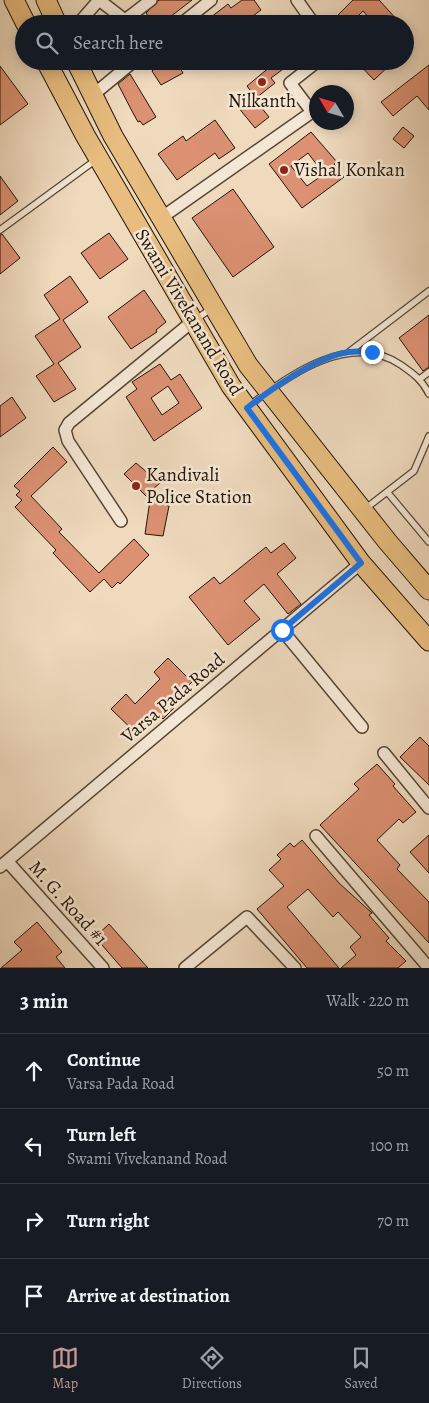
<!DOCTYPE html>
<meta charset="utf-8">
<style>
body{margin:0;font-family:Alegreya,serif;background:#20242c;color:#f1f3f6}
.compass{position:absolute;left:309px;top:85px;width:45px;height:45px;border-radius:50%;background:#171b24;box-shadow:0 2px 12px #0003;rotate:308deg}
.stop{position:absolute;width:15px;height:15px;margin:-11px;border:4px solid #1a73e8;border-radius:50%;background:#fff}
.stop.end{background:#1a73e8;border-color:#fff;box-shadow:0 1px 5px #0008}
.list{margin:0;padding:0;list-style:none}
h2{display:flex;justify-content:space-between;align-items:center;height:65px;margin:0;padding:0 20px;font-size:21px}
h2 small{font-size:16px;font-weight:400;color:#9ea1a6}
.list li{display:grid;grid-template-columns:32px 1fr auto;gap:15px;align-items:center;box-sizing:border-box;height:75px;padding:0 20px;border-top:1px solid #363941}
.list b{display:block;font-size:19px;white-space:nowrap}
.list p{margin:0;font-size:16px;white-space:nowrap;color:#9ea1a6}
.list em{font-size:16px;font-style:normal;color:#9ea1a6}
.icon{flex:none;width:28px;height:28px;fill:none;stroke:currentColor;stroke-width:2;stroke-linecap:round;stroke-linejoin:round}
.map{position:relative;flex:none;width:429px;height:968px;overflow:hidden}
.search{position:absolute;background:#171b24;box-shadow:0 2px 12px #0003;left:15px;right:15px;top:15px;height:55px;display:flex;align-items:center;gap:12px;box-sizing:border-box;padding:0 18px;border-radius:28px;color:#9ea1a6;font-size:19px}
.sheet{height:365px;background:#171b24}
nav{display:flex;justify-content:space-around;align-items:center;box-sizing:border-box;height:70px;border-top:1px solid #363941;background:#171b24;font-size:14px;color:#9ea1a6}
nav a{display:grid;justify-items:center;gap:2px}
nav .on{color:#c59692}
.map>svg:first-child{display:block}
.building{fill:#dc9173;stroke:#211506;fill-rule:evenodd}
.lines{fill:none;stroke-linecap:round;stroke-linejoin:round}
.lane-casing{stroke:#544634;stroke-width:8}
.street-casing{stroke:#544634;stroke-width:14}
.primary-casing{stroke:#211506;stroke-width:21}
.lane{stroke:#f5e7d5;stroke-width:5.5}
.street{stroke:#f5e7d5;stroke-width:11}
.primary{stroke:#e8bd7f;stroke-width:19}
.route{stroke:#1a73e8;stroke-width:6}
.poi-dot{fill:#8f2418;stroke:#f5e7d5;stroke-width:2}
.labels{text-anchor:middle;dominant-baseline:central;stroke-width:5;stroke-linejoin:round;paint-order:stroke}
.poi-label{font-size:19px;fill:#211506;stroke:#f5e7d5;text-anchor:start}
.street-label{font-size:19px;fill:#211506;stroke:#f5e7d5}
</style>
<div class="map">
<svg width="429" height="968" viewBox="0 0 429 968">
<rect width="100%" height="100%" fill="#efdabe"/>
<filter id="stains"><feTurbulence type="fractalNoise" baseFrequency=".004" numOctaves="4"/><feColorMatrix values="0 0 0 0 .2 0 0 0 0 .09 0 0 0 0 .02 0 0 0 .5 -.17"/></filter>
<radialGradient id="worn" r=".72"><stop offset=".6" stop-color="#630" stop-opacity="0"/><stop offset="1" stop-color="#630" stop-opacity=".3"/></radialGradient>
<path class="building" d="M159 0H192L161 24H154L146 13Z
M242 0H254L261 10 242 24H202L228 4 231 8Z
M353 0H379L401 24H375L363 11 350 24H329Z
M163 61H176L183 73 161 85 152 71Z
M277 61H294L271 78 275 83 256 98 247 86Z
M356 61H394L374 80Z
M429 65V110L417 96 393 116 381 102Z
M0 66 28 104 0 125Z
M130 74 156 117 143 125 140 121 138 122 133 113 118 84Z
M252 96 269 117 255 128 238 107Z
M215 120 235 148 219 159 215 153 177 180 158 154 183 136 186 141Z
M403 127 414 136 404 148 393 139Z
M311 132 337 162 334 164 344 177 302 208 269 164ZM308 153 324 174 307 186 291 166Z
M0 176 18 201 0 215Z
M233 189 274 247 233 277 192 218Z
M109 233 128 259 100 279 81 253Z
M2 234 20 258 0 274V235Z
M70 276 88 302 63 320 81 347 58 363 76 389 54 402 36 376 54 364 35 336 60 319 44 295Z
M144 290 166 322 156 330 157 332 131 349 108 317Z
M429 315V367L423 371 399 338Z
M160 364 171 380 180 374 202 408 154 441 126 397 137 389 132 382ZM168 386 179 403 162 415 151 398Z
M12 397 26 418 0 437V406Z
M53 447 67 462 31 496 62 529 59 532 99 573 134 539 149 555 120 584 118 582 112 588 104 579 90 592 53 553 56 550 15 507 22 500 16 495 20 491 14 486Z
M136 463 160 483 153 489 158 502 169 506 163 536 145 534 150 500 124 474Z
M284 543 296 558 277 574 301 604 288 614 264 584 244 601 260 619 228 645 189 597 214 577 220 584 266 547 271 553Z
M168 658 192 682 170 704 174 708 163 719 159 715 138 735 111 709 126 694 135 704 160 679 154 672Z
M420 737 429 746V785L400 757Z
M377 764 395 784 393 786 416 812 403 823 399 819 377 840 400 865 397 869 429 902V943L320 825 359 789 354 784Z
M429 835V873L410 852Z
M302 840 339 883 372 913 369 915 389 938 386 941 406 961 398 968H341L356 955 350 947 361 937 338 912 333 917 308 889 287 907 339 968H307L257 909 284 886 269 870 281 859 277 855 290 843 294 847Z
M37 922 62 952 56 957 65 968H1L22 950 14 942Z
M109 924 148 968H122L95 937Z"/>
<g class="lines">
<g class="lane-casing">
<path id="lane" d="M0 230 97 159
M195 320 212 308
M349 352 429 291
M421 378 429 372
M250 405C290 374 351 331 401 365 414 374 422 380 429 394
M388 493 429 542
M365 509 414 471 429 436"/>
</g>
<g class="street-casing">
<path id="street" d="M297 0 314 24
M78 24 99 0 125 20 151 0
M181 24 211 0
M93 95 134 61
M161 218 312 112 290 83 318 61
M121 521 68 441 65 430 69 423 193 321
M282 630 362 727
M384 753 429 808
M316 836 429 968
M7 861 103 968
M0 867 361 563
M185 968 247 917 295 968"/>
</g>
<g class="primary-casing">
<path id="primary" d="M14 0 26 24
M46 0 57 24
M46 61 85 135 231 386 361 563 429 641
M76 61 113 136 248 365 387 541 429 590"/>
</g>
<use href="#lane" class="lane"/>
<use href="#street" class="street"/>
<use href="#primary" class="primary"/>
</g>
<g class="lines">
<path class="route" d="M282 630 361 563 247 408C271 389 318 356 349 352 356 351 365 352 372 352"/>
</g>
<g class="poi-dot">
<circle cx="262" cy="82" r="5"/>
<circle cx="284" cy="170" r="5"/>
<circle cx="136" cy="486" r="5"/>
</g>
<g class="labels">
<g class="poi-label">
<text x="262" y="101" text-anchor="middle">Nilkanth</text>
<text x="294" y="170">Vishal Konkan</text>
<text x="146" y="475">Kandivali<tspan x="146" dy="22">Police Station</tspan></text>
</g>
<g class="street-label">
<text transform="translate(189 312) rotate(59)">Swami Vivekanand Road</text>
<text transform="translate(173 698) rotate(-40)">Varsa Pada Road</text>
<text transform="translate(68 903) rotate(48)">M. G. Road #1</text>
</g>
</g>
<rect width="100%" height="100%" filter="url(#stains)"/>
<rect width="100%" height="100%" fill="url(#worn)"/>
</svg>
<svg class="compass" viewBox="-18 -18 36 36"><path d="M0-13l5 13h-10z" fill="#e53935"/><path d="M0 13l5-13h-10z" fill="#9ea1a6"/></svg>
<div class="stop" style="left:282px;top:630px"></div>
<div class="stop end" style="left:372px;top:352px"></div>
<div class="search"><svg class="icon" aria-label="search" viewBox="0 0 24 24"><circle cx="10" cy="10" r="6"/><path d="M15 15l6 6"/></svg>Search here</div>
</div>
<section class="sheet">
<h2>3 min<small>Walk · 220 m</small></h2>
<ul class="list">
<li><svg class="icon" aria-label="ahead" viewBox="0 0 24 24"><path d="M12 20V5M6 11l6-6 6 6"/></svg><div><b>Continue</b><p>Varsa Pada Road</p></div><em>50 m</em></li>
<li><svg class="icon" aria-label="left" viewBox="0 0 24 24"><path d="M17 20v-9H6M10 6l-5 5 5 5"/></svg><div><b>Turn left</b><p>Swami Vivekanand Road</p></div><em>100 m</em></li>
<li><svg class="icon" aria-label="right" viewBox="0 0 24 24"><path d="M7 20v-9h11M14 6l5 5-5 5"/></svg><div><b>Turn right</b></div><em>70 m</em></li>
<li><svg class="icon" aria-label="arrive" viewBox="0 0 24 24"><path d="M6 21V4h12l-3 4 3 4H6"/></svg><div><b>Arrive at destination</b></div></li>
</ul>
</section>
<nav>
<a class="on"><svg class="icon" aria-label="map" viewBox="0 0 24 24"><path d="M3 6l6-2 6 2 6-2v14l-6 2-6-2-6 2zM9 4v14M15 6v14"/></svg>Map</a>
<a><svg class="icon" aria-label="directions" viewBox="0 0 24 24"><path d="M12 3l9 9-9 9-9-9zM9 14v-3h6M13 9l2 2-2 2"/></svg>Directions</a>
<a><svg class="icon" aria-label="saved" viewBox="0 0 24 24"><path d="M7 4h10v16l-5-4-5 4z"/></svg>Saved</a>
</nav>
